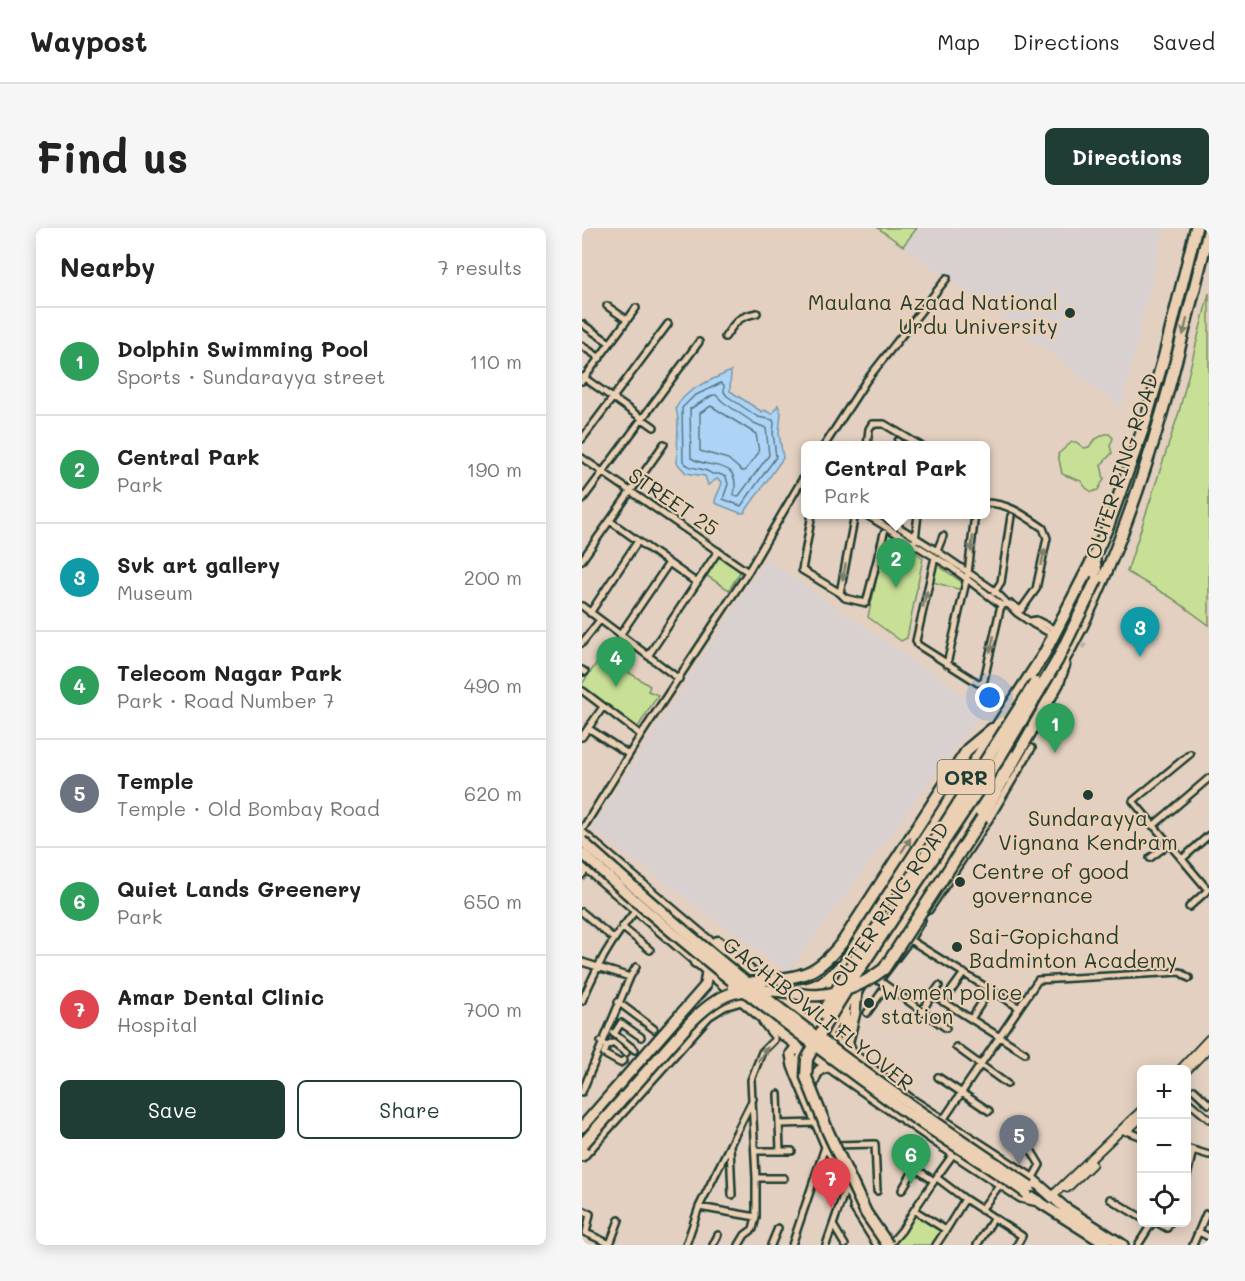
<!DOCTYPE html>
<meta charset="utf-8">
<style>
body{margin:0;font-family:Mali,sans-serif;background:#f6f6f6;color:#222}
.controls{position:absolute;right:18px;bottom:18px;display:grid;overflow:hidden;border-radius:9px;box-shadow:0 3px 15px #0003}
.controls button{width:54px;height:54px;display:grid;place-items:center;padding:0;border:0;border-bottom:2px solid #e0e0e0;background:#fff;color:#222;font:30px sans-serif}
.you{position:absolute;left:408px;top:470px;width:21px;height:21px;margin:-15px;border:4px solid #fff;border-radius:50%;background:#1a73e8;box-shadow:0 0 0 9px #1a73e833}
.badge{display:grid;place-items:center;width:39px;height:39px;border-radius:50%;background:#1f3d34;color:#fff;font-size:20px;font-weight:700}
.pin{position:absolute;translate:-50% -50px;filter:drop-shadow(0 2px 3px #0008)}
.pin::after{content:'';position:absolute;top:32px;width:21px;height:18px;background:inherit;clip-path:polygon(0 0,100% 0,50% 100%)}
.popup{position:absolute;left:219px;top:213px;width:189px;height:78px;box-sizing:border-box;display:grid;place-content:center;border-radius:9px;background:#fff;filter:drop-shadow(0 2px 4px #0005);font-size:20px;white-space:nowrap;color:#767676}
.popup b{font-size:22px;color:#222}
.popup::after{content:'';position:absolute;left:50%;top:100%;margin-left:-12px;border:12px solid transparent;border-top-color:#fff}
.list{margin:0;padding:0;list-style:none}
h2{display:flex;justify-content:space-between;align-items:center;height:78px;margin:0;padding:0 24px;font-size:26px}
h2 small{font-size:20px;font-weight:400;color:#767676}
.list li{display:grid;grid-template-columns:39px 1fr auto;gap:18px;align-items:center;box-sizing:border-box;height:108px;padding:0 24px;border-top:2px solid #e0e0e0}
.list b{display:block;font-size:22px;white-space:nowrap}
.list p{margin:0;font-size:20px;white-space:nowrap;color:#767676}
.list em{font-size:20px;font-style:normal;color:#767676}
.actions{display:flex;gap:12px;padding:18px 24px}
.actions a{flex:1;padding:14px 0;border:2px solid #1f3d34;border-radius:9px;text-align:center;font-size:21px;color:#1f3d34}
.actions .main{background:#1f3d34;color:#fff}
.icon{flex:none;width:33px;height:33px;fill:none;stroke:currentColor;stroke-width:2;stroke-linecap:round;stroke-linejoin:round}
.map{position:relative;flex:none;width:627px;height:1017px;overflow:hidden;border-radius:9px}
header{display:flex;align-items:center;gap:36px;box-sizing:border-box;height:84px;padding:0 30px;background:#fff;border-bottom:2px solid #e0e0e0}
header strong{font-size:28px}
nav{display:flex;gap:33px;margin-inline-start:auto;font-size:21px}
.intro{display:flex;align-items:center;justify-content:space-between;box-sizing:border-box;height:144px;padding:0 36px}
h1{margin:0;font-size:42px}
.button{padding:15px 27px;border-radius:9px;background:#1f3d34;color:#fff;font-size:21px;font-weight:700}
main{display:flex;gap:36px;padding:0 36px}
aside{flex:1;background:#fff;border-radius:9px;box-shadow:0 3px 15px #0003}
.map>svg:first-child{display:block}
.built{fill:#d9d0d0}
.green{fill:#c8e096;stroke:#748e65;stroke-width:1.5}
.water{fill:#add4f7;stroke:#7498a9;stroke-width:1.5}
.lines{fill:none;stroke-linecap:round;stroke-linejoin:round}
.shore{stroke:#587982;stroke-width:1.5}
.minor-tunnel{stroke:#bcb3a4;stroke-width:5;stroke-dasharray:5 2.5;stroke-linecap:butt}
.minor-casing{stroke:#1f3d34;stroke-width:10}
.tertiary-casing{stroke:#1f3d34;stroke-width:11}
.primary-casing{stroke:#1f3d34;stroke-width:14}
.motorway-casing{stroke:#1f3d34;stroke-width:15}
.minor{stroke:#ecd0b3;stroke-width:5}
.tertiary{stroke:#ecd0b3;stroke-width:7}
.primary{stroke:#ecd0b3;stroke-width:9}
.motorway{stroke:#ecd0b3;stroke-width:10}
.primary-bridge-casing{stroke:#1f3d34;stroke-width:14;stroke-linecap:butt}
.motorway-bridge-casing{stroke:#1f3d34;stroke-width:15;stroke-linecap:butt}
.primary-bridge{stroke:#ecd0b3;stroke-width:9}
.motorway-bridge{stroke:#ecd0b3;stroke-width:10}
.oneway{fill:#7b7f6d}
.poi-dot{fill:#1f3d34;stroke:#ecd0b3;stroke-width:2}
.labels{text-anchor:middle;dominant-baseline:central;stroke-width:4.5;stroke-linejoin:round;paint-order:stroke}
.shield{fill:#ecd0b3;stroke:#5c695a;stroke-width:1.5}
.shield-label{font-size:20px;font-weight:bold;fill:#1f3d34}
.poi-label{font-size:21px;fill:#1f3d34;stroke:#ecd0b3;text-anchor:start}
.street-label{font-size:21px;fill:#1f3d34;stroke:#ecd0b3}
</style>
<header>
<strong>Waypost</strong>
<nav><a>Map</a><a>Directions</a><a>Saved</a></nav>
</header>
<div class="intro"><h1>Find us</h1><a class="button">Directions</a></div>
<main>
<aside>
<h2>Nearby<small>7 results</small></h2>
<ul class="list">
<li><span class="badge" style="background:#2e9e5b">1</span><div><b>Dolphin Swimming Pool</b><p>Sports · Sundarayya street</p></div><em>110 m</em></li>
<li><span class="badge" style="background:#2e9e5b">2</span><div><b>Central Park</b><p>Park</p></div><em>190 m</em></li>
<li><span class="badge" style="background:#0f9aa8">3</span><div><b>Svk art gallery</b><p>Museum</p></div><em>200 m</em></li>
<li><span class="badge" style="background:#2e9e5b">4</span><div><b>Telecom Nagar Park</b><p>Park · Road Number 7</p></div><em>490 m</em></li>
<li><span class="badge" style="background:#6b7280">5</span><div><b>Temple</b><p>Temple · Old Bombay Road</p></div><em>620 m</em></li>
<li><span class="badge" style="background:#2e9e5b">6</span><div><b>Quiet Lands Greenery</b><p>Park</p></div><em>650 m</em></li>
<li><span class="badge" style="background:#e0444e">7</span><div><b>Amar Dental Clinic</b><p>Hospital</p></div><em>700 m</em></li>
</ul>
<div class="actions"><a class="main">Save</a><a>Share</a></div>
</aside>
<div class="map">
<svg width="627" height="1017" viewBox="0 0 627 1017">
<rect width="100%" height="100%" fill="#e3d0c0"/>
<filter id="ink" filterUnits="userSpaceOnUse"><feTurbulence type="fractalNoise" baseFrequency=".0167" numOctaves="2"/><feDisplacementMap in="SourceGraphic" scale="12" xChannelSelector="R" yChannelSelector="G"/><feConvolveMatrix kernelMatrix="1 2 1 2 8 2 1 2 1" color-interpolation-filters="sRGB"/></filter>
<g filter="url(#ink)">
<path class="built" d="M296 0H583L539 180 461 120Z
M184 331 402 481 206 744 9 601Z"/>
<path class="green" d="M296 0H335L321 18Z
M627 65V397L590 370 545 344 597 184Z
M523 206H527L531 210 528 218 530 225 519 237 522 251 516 262 510 264 504 260 499 253 480 246 476 226 490 214H494L502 220 507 219 512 212Z
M305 305 341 330 325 410 319 413 286 389Z
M138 327 160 341 147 362 125 348Z
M355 337 384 357 383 363 351 354Z
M26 419 44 431 40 440 68 458 66 463 76 467 56 499 0 459V456Z
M333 985 361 1003 352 1017H313L312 1015Z"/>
<path class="water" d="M149 143 148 163 180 184 182 182 190 186 196 177 199 185 197 205 201 230 162 285H158L133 275C133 267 139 262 140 254L135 251 126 257 123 248 104 245 95 235 96 190 94 180C104 160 130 152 149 143Z"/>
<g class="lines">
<path class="shore" d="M139 155 142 157V164L145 168 176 189 191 192 192 195 191 205 194 229 159 278 141 271 146 256 144 249 137 246H130C121 238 108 243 101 233L100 180 112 168Z
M131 167H134L141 174 172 195 184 200 187 227 156 269 152 267C159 229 129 243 109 230L108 181Z
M129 178 174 206 177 224 163 243H160L146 231 118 223V185Z"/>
<path class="minor-tunnel" d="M473 404 504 419"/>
<g class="minor-casing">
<path id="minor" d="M25 78 45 92
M0 96 28 115
M143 109C154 93 156 89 175 85
M0 118 18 130
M1 149 72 199
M0 153 54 80
M0 211 86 96
M242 218 284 153 365 50
M285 218 287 201 290 196H302L339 218
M315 218 316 213
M0 230 166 344
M0 272 117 114
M230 286 220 342 258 365 273 286
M283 286 369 339 419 377 429 376 439 382 454 361 465 310 461 300C443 288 427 275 404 275
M296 286 355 323 413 363 435 385 451 396 468 405 472 403
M28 293 115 355
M333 312 336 286
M355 323 361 308
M353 329 334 413 336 417 396 455H400L402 452 419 377
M0 332 82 216
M258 365 263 370 284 375 302 305
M412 365 419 354 429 288
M0 378 97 451
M8 385 56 313
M449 393 454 392 470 400 472 403
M38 407 87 335
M0 415 18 392
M66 428 136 323
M365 436 386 345 393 286
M0 442 3 444
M1 463 59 507
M6 500 46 526
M0 509 21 479
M608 526 551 573 626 662
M571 598 627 550
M0 602 59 507 166 344 224 245
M568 630 587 616
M600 631 627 607
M0 647 6 640
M607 679 627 661
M347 682 408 590 450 520
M0 684 31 710
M340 692 328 712 436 779
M40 699 68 722
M0 734 48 749 54 739
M297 753 328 712
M298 753 364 800
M351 767 443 825
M0 773C16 736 28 714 54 682
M36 774 72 801
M361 774 382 745
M343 778 357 758
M285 785 304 758
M389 791 404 768
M31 805 53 822
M32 806 39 795 59 809
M19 814 25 818 22 826 38 835 42 832
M25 818 31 815 44 825
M374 819 425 856
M356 849 407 883
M612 862 627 876
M0 864 48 749
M604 872 627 891
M361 892 456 752 598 744 607 750
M197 896 235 895
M542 902 560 909
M253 917 293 916 295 963
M446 917 458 937 450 951
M148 918 150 967
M604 920 627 927
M173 923H198L196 866
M198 923H210
M174 950H202
M354 950 372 925
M355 950 383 971
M604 952 611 922
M320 962 333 940 352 953 332 982 364 1002 383 971 437 1006 440 1008 435 1017
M528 971 560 990
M117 979 174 989
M0 982 8 986 4 1005 28 1016 37 992
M399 982 419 955
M574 994 585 1000 588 994
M251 997 263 1017
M617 1004 627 1009
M104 1017 117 979 171 871
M131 1017 136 1007
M157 1017 163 1007 171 1001 174 989V950L169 852 180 824 192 812V809L180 794
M189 1017 196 1000
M210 1017 244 916
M244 1017 263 962
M307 1017 320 1002 332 982
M354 1017 364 1002
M395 1017 412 990
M556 1017 570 995
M611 1017 624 986"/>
</g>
<g class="tertiary-casing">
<path id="tertiary" d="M598 842 627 811
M604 843 627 819
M544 903 560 889
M485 960 510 936
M469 969 560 882"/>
</g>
<g class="primary-casing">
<path id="primary" d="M0 606 151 734
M0 635 197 804 214 816
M183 760 227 795
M244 808 269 825 327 871 450 951 483 980 541 1017
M265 817 273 784 275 762
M215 818 209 826 211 838 247 923
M229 826 363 919 439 969 456 973
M230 858C233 848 235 840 246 839
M0 899 123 758 125 743
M0 928 126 787 142 777 159 772
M451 970 525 1017
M273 979 297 1017"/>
</g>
<g class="motorway-casing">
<path id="motorway" d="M510 349 514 342 512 329
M474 445C493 414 509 381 523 347 571 236 598 119 627 2
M400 590 476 455 482 437
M114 734 129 716 136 714 175 750 186 755
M184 752C224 750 238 743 262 712L386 521 410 501
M209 762C231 762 244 754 258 739
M200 774 223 780 243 774
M262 780V807L269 825
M212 810a16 16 0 1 1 32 0a16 16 0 1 1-32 0Z
M230 795 268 726 462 426 512 329 526 298 562 198 582 129 614 0
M244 807 262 777 275 762 391 587 426 525
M219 831 221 853
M246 915 259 947 279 984"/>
</g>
<use href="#minor" class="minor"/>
<use href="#tertiary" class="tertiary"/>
<use href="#primary" class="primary"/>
<use href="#motorway" class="motorway"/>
<g class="primary-bridge-casing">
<path id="primary-bridge" d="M0 613C70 676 142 738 217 795 292 853 370 906 448 958
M0 625C98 715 204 798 312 876 355 907 401 934 444 965"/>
</g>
<g class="motorway-bridge-casing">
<path id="motorway-bridge" d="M313 675 453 455
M151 758 184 752
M241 785 277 725 302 690
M0 917 106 797C140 761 158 759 206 764 216 766 228 768 238 767 263 765 282 756 302 741L400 590
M306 1017 284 985 246 904 224 849 225 831 244 795 273 748 418 529 475 433 515 351"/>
</g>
<use href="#primary-bridge" class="primary-bridge"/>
<use href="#motorway-bridge" class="motorway-bridge"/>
</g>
<defs><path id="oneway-solid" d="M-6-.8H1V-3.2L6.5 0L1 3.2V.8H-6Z" transform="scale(1.5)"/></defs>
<g class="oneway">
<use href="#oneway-solid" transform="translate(603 99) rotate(104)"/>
<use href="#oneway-solid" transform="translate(390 316) rotate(97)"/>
<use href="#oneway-solid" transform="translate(461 329) rotate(-78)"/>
<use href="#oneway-solid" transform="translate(262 344) rotate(101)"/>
<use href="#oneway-solid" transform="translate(343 371) rotate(-76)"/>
<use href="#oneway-solid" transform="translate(410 416) rotate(103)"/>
<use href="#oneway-solid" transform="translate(324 617) rotate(-57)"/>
<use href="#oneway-solid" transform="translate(181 826) rotate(-55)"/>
</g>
</g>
<g class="poi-dot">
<circle cx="488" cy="85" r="6"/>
<circle cx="506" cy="567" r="6"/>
<circle cx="378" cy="654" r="6"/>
<circle cx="375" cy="719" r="6"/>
<circle cx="287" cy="775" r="6"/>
</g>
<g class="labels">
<rect class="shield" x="355.5" y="532" width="57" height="34" rx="4.5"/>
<g class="shield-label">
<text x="384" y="549">ORR</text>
</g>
<g class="poi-label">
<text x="476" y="73" text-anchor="end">Maulana Azaad National<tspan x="476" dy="24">Urdu University</tspan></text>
<text x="506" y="589" text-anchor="middle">Sundarayya<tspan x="506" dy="24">Vignana Kendram</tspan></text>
<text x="390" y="642">Centre of good<tspan x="390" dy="24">governance</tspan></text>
<text x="387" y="707">Sai-Gopichand<tspan x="387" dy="24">Badminton Academy</tspan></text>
<text x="299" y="763">Women police<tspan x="299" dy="24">station</tspan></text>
</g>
<g class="street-label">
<text transform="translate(539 238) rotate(-72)">OUTER RING ROAD</text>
<text transform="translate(92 273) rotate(34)">STREET 25</text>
<text transform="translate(307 676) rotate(-56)">OUTER RING ROAD</text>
<text transform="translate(237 785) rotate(38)">GACHIBOWLI FLYOVER</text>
</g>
</g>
</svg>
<div class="controls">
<button>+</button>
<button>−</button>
<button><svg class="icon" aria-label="locate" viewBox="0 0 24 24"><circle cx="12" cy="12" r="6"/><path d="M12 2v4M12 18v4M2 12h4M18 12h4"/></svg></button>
</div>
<div class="you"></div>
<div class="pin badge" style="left:473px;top:525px;background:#2e9e5b">1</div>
<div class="pin badge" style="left:314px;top:360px;background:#2e9e5b">2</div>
<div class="popup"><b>Central Park</b>Park</div>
<div class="pin badge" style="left:558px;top:429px;background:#0f9aa8">3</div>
<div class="pin badge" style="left:34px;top:459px;background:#2e9e5b">4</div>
<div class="pin badge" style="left:437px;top:937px;background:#6b7280">5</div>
<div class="pin badge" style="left:329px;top:956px;background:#2e9e5b">6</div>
<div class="pin badge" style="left:249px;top:980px;background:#e0444e">7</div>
</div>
</main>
